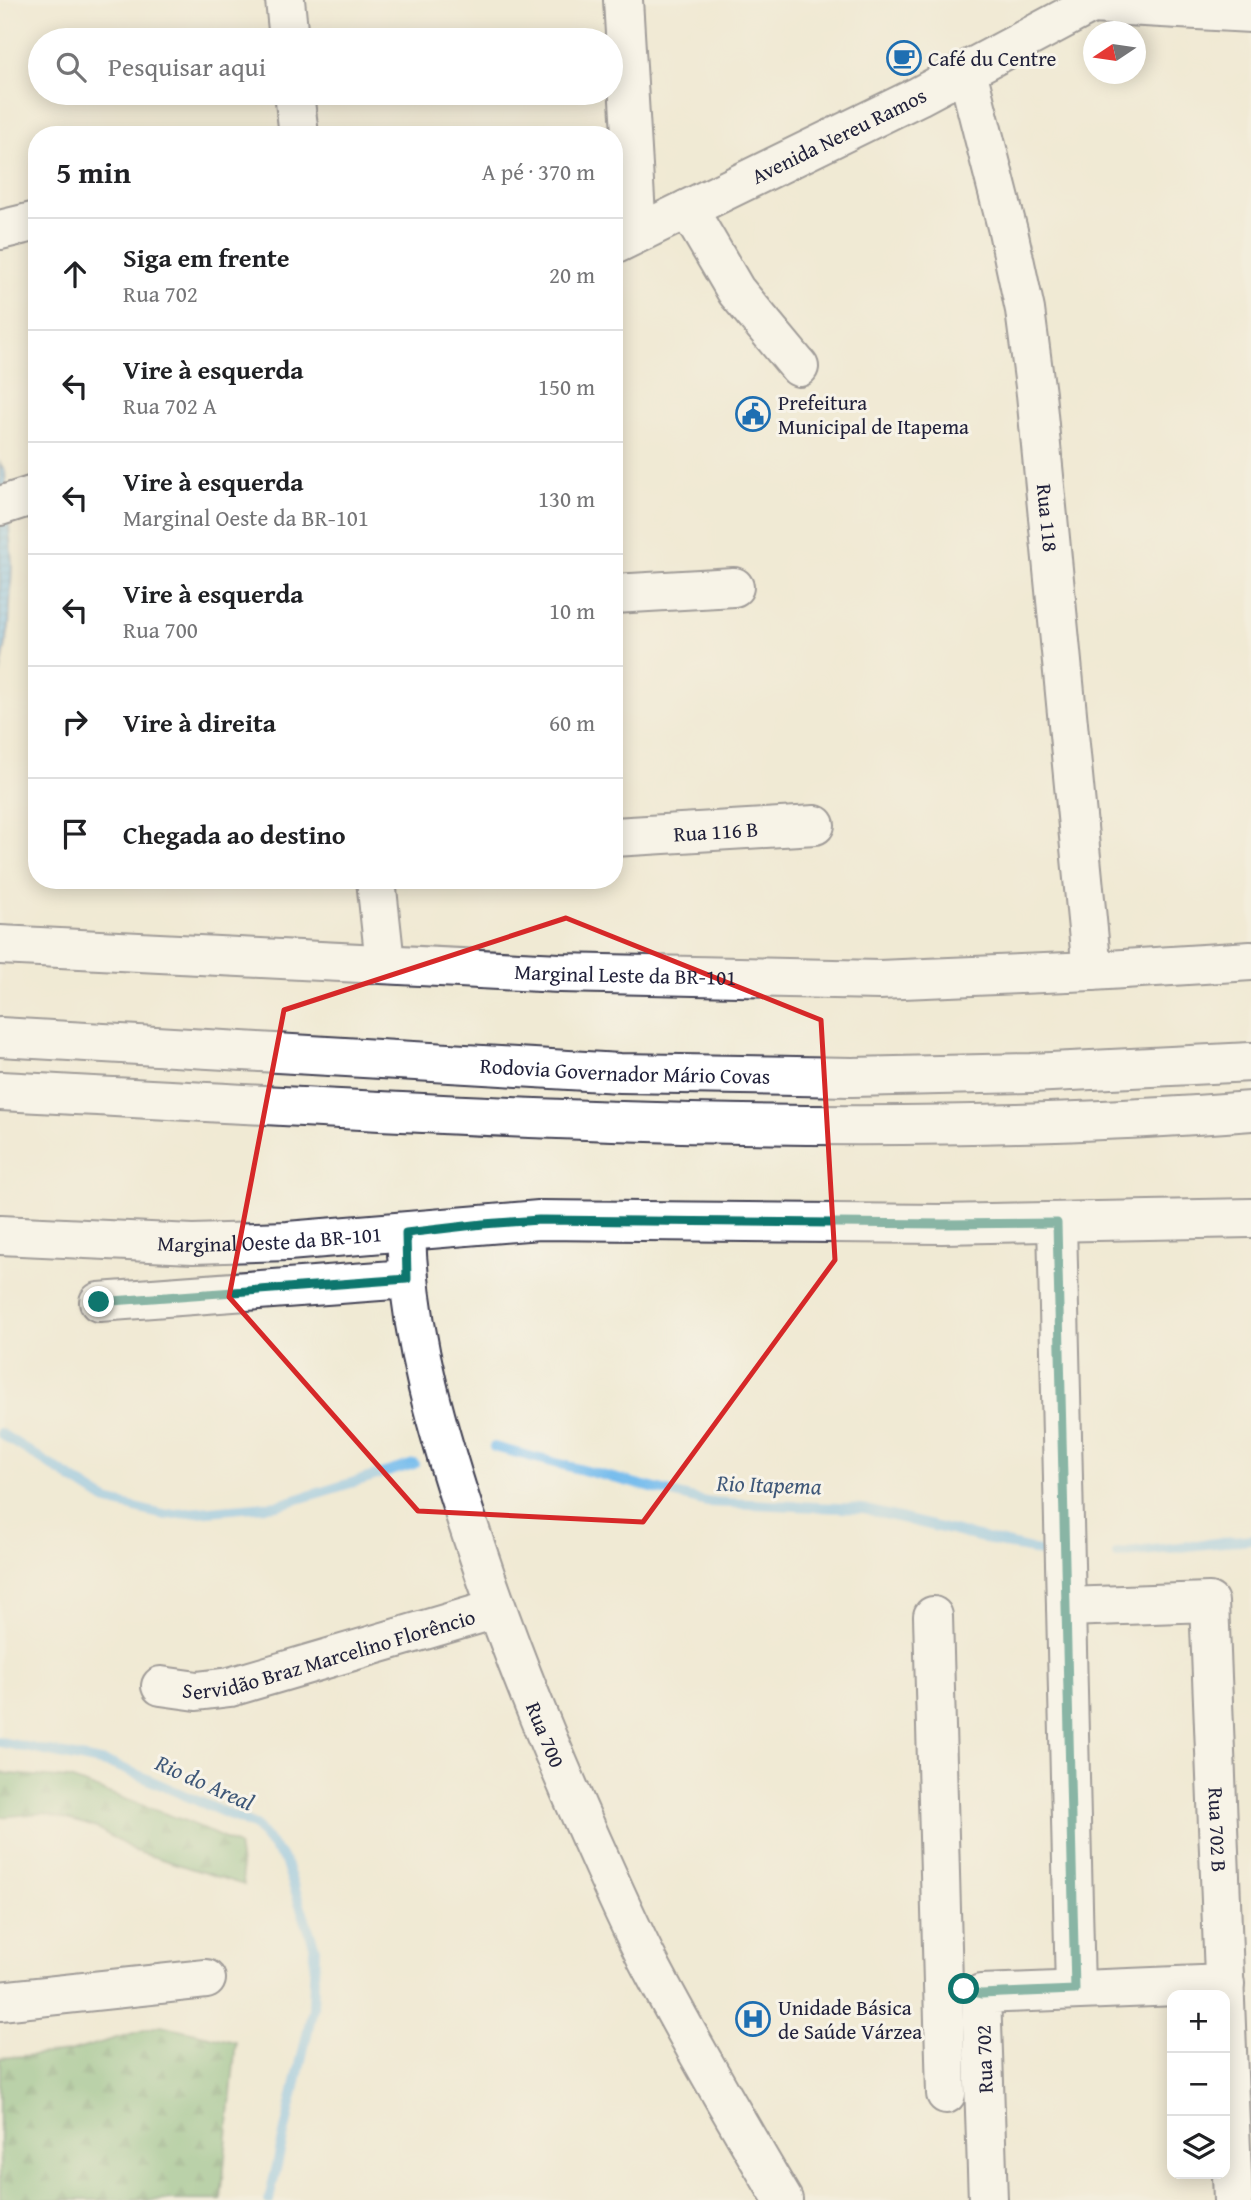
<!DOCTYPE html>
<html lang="pt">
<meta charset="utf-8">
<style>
body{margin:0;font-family:"Gentium Book Plus",serif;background:#f2f2f2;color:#202124}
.controls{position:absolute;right:21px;bottom:21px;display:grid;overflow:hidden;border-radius:14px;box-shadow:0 4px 18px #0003}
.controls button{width:63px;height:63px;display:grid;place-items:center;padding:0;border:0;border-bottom:2px solid #e0e0e0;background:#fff;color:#202124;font:35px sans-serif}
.compass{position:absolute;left:1083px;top:21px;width:63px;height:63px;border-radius:50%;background:#fff;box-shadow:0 4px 18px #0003;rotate:257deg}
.stop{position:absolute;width:21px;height:21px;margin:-16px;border:5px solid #0f766e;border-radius:50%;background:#fff}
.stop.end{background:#0f766e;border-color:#fff;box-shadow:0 2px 7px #0008}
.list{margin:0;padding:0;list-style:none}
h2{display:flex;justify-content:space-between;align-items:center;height:91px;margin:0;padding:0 28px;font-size:30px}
h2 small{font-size:23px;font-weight:400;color:#757577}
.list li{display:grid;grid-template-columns:46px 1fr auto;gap:21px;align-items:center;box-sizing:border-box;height:112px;padding:0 28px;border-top:2px solid #e0e0e0}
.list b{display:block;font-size:26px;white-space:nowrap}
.list p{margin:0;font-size:23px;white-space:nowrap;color:#757577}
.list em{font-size:23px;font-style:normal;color:#757577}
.icon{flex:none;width:38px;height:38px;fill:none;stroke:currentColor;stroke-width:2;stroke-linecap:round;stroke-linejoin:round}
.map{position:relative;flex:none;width:1251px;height:2200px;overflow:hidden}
.search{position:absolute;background:#fff;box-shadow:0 4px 18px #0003;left:28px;top:28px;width:595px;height:77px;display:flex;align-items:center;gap:18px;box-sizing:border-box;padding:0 24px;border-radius:38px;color:#757577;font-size:26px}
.panel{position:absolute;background:#fff;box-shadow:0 4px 18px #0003;left:28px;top:126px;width:595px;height:763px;border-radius:28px}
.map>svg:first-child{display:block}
.forest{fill:url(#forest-firs);stroke:#4d6b58;stroke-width:2}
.water{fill:url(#water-rules);stroke:#4c6f94;stroke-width:2}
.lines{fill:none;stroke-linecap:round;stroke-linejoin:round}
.stream{stroke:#75bced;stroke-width:10}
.minor-casing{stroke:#414052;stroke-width:42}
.major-casing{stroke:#414052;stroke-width:42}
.highway-casing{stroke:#414052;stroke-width:42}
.minor{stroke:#fff;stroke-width:38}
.major{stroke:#fff;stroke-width:38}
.highway{stroke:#fff;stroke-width:38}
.route{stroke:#0f766e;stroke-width:9}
.marked{fill:none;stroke:#d62828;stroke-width:5;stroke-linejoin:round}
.labels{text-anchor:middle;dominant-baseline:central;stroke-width:6;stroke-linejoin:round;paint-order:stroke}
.poi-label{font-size:21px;fill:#22223b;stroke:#f7f3e8;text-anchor:start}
.street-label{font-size:21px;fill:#22223b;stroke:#f7f3e8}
.water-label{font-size:23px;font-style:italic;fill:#3f5879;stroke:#f7f3e8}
</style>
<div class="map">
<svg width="1251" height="2200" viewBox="0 0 1251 2200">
<defs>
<pattern id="forest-firs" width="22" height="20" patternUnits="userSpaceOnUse" patternTransform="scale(1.75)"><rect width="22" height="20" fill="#78b474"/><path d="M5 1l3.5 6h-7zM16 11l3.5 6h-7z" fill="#629260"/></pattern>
<pattern id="water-rules" width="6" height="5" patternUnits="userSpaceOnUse" patternTransform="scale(1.75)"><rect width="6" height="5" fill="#75bced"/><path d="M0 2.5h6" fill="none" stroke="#65a1cc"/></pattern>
</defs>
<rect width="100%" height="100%" fill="#f7f3e8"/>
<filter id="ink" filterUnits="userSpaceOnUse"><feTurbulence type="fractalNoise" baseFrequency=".0143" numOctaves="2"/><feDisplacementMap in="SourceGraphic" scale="14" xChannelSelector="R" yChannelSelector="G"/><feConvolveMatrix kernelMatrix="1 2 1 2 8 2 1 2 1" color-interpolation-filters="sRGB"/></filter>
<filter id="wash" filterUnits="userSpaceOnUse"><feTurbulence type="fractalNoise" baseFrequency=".00686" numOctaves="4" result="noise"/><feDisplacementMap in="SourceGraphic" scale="28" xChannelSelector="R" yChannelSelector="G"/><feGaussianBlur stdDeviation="1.57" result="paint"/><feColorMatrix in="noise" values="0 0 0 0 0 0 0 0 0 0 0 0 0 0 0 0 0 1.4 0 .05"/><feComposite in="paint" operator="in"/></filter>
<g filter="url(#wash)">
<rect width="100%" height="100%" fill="#f0ead4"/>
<path class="forest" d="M0 1773 70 1779 188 1822 238 1845 244 1885 135 1851 95 1827 44 1813 0 1817Z
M161 2025 236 2042 221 2200H0V2058L69 2052Z"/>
<path class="water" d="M0 463 5 471 12 564 9 627 0 675Z"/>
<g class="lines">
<path class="stream" d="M0 1433 107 1501 164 1515 278 1505 414 1464
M494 1447 706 1502 863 1509 1044 1553
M1117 1554 1251 1539
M0 1742 115 1765 255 1826 285 1861 315 1948 313 2008 269 2200"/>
</g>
</g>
<g filter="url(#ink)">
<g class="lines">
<g class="minor-casing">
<g id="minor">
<path d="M623 0 637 233"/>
<path d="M1091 0V4L1251 13"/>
<path id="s1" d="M967 71 1008 231 1025 310 1036 394 1092 971"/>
<path d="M688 209 736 291 799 367"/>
<path d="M0 230 37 221"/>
<path d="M614 594 734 587"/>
<path id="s2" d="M614 837 815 825"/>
<path d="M1057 1223 1075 1990"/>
<path d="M99 1302 407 1279"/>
<path id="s3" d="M1066 1607 1209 1602 1233 2200"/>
<path d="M933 1616 946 2094"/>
<path id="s4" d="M161 1686 197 1691 230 1687 496 1609"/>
<path d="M0 2001 206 1979"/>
<path d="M988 2200 981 1994 1225 1984"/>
</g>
</g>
<g class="major-casing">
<g id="major">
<path d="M285 0 289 40"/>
<path d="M294 93 299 135"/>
<path id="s5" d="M614 245 919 96 1099 0"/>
<path d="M0 506 37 494"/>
<path d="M376 880 385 963"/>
<path id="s6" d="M0 945 560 973 879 980 1092 971 1251 961"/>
<path id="s7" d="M406 1233C409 1338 439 1437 472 1536 506 1640 547 1741 592 1841 611 1883 629 1925 650 1965 692 2045 737 2122 783 2200"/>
<path id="s8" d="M0 1235 193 1244 288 1241 539 1220 942 1224 1251 1218"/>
</g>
</g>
<g class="highway-casing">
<g id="highway">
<path id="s9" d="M0 1037 620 1073 852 1077 1031 1073 1251 1062"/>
<path d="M0 1091C416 1112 834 1144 1251 1111"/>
</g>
</g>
<use href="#minor" class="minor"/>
<use href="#major" class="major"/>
<use href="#highway" class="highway"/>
</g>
</g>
<g class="lines" filter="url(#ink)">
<path class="route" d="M99 1302 407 1279 406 1233 483 1224 539 1220 942 1224 1057 1223 1075 1990 981 1994 964 1989"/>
</g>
<path d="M0 0H1251V2200H0ZM566 918 821 1020 835 1260 643 1522 418 1511 229 1297 284 1010Z" fill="#f0ead4" fill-opacity=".55" fill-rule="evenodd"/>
<path class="marked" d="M566 918 821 1020 835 1260 643 1522 418 1511 229 1297 284 1010Z"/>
<defs>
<g id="cafe-ring" transform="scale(1.75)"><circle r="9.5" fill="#f7f3e8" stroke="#1f6fb2" stroke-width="1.5"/><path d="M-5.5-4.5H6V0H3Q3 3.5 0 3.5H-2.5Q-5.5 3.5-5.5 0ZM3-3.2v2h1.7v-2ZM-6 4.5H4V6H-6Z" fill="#1f6fb2"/></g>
<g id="civic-ring" transform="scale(1.75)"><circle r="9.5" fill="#f7f3e8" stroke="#1f6fb2" stroke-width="1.5"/><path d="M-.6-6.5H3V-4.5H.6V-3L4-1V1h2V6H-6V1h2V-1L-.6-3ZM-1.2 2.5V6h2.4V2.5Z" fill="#1f6fb2"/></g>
<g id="hospital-ring" transform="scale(1.75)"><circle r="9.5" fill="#f7f3e8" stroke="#1f6fb2" stroke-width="1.5"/><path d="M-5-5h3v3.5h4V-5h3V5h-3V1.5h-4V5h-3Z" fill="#1f6fb2"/></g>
</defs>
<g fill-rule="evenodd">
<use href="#cafe-ring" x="904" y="58"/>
<use href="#civic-ring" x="753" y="414"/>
<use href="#hospital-ring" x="753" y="2019"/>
</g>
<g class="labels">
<g class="poi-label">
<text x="928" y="58">Café du Centre</text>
<text x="778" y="402">Prefeitura<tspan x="778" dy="24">Municipal de Itapema</tspan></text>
<text x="778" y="2007">Unidade Básica<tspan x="778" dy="24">de Saúde Várzea</tspan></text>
</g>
<g class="street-label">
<text stroke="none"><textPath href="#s5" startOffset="250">Avenida Nereu Ramos</textPath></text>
<text stroke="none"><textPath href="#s1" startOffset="455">Rua 118</textPath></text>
<text stroke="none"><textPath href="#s2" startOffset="102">Rua 116 B</textPath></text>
<text stroke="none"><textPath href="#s6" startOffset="626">Marginal Leste da BR-101</textPath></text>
<text stroke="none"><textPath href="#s9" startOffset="626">Rodovia Governador Mário Covas</textPath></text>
<text stroke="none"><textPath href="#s8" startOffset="270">Marginal Oeste da BR-101</textPath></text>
<text stroke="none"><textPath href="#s4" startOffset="173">Servidão Braz Marcelino Florêncio</textPath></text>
<text stroke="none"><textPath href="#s7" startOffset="523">Rua 700</textPath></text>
<text stroke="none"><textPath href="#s3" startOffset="371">Rua 702 B</textPath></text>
<text transform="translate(984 2059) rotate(-92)">Rua 702</text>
</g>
<g class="water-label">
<text transform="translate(769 1484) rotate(2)">Rio Itapema</text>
<text transform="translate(205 1782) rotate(24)">Rio do Areal</text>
</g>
</g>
</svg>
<div class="controls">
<button>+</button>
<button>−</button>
<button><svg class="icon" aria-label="layers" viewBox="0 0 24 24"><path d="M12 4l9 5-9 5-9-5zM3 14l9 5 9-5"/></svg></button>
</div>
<svg class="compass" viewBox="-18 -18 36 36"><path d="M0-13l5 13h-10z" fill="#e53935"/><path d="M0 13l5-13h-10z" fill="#757577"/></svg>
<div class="stop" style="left:964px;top:1989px"></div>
<div class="stop end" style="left:99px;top:1302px"></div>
<div class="search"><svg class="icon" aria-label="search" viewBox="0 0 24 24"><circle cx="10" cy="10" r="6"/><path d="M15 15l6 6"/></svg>Pesquisar aqui</div>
<section class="panel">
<h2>5 min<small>A pé · 370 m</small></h2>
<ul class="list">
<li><svg class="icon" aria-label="ahead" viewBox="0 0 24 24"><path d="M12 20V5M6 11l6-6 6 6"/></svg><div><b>Siga em frente</b><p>Rua 702</p></div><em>20 m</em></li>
<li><svg class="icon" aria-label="left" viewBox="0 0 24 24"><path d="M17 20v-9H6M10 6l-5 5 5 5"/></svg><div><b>Vire à esquerda</b><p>Rua 702 A</p></div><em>150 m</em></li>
<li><svg class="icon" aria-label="left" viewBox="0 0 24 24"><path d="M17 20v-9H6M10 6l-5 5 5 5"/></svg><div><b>Vire à esquerda</b><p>Marginal Oeste da BR-101</p></div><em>130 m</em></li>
<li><svg class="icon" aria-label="left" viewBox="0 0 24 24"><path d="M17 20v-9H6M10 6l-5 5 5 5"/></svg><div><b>Vire à esquerda</b><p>Rua 700</p></div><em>10 m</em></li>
<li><svg class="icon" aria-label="right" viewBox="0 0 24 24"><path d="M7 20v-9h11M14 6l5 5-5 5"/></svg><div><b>Vire à direita</b></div><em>60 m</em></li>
<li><svg class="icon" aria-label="arrive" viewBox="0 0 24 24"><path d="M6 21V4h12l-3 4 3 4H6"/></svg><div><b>Chegada ao destino</b></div></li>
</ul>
</section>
</div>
